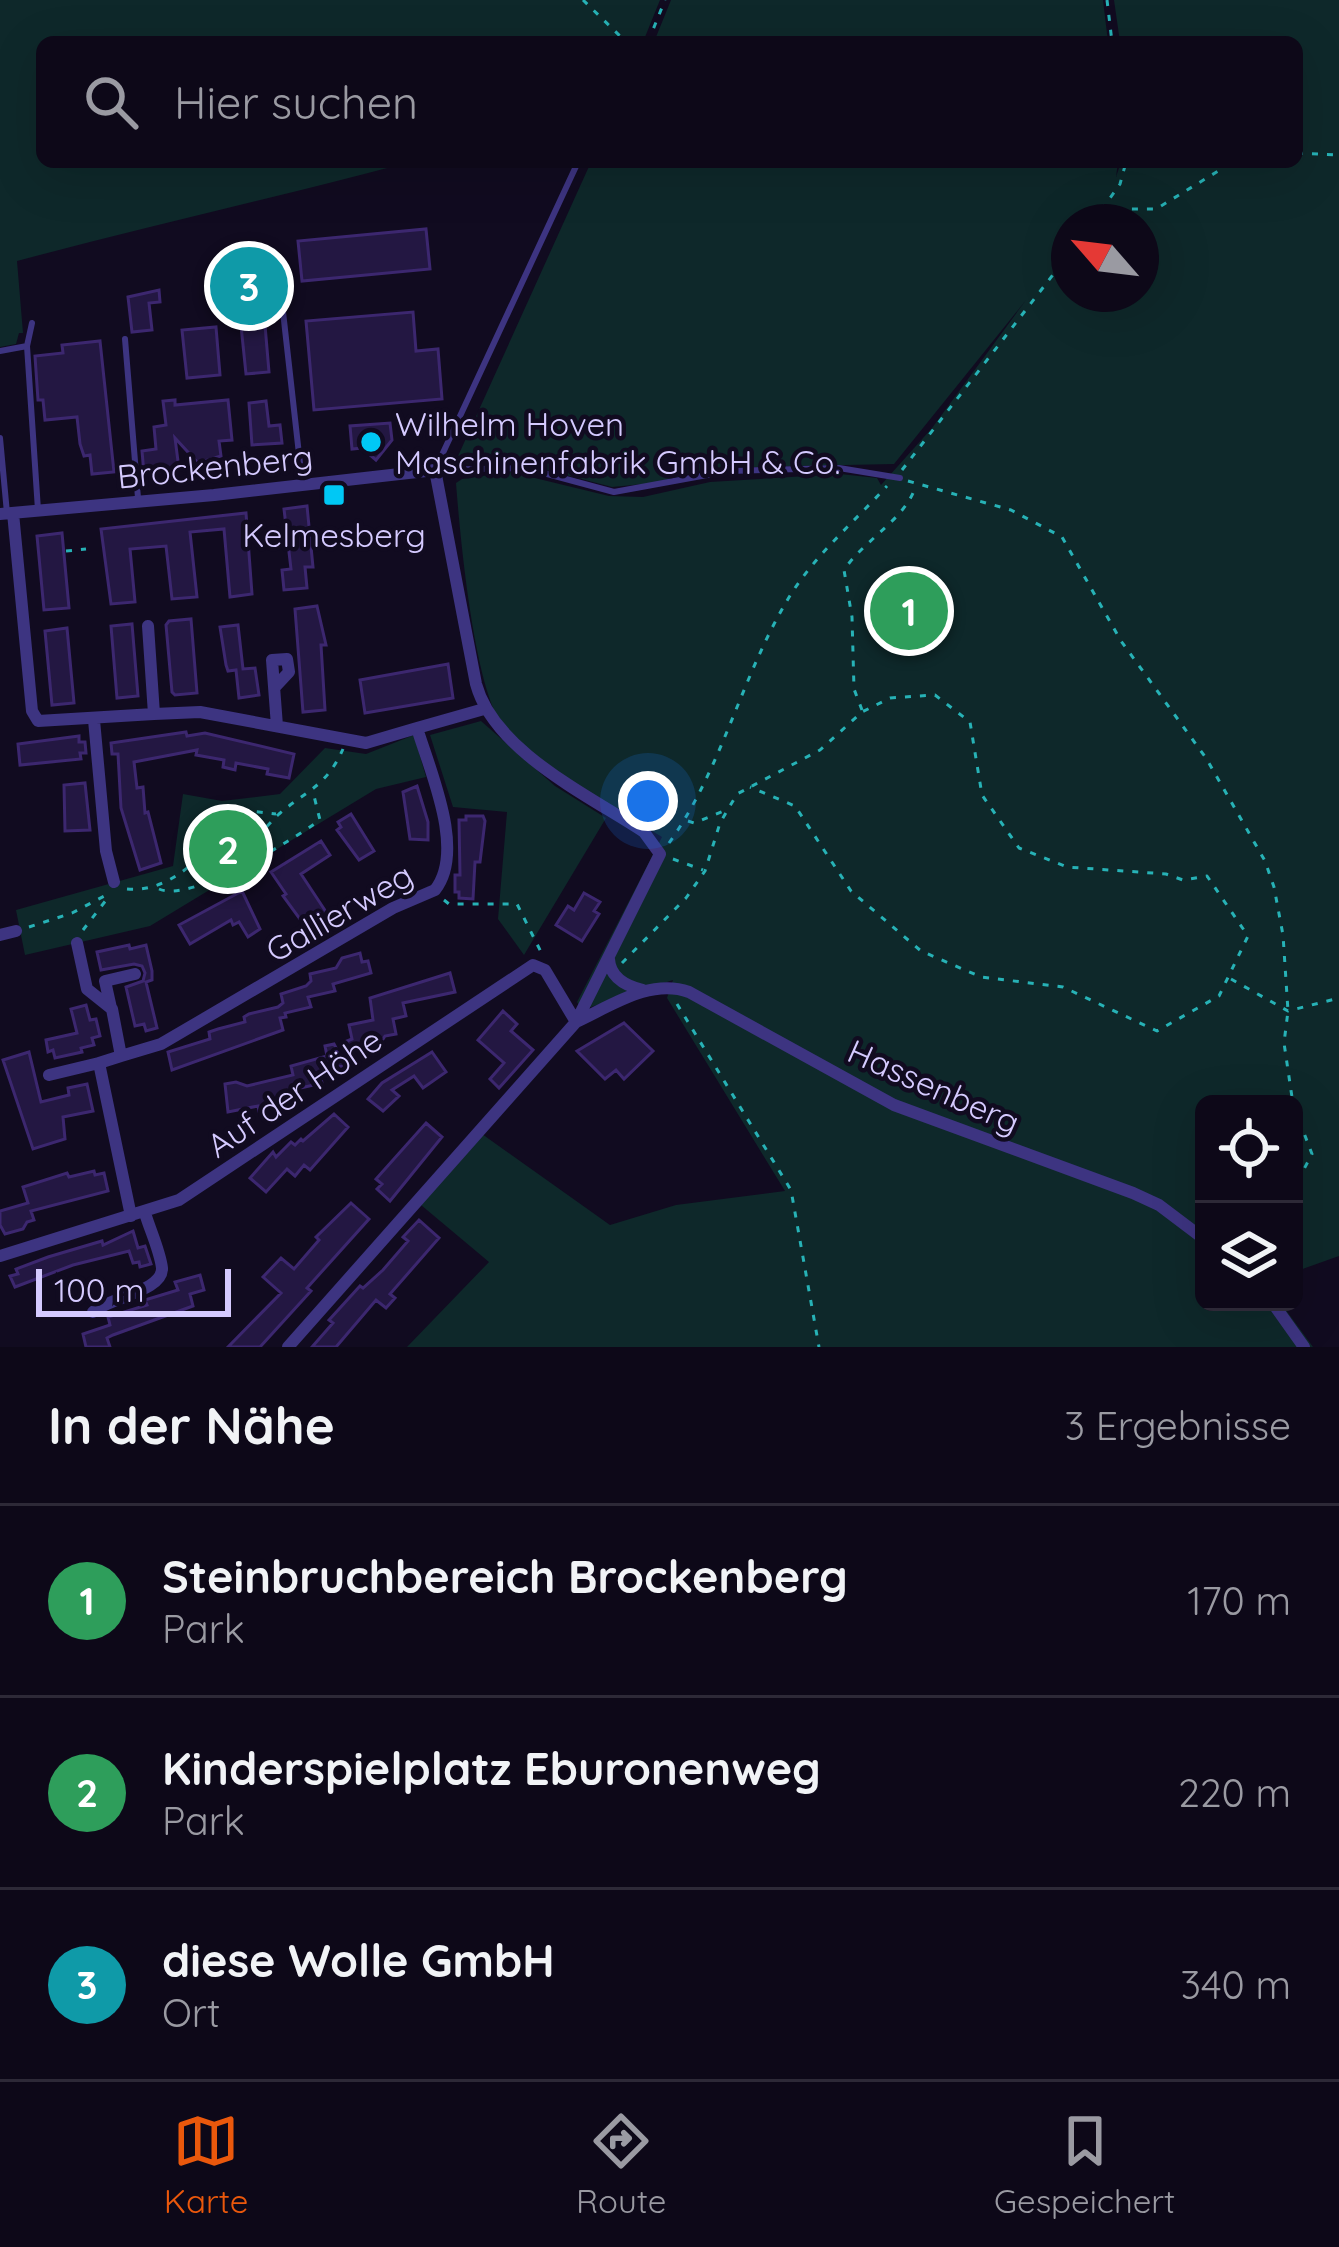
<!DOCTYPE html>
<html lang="de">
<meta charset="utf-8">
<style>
body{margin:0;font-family:Quicksand,sans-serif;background:#1b1625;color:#f1f3f6}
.controls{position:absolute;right:36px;bottom:36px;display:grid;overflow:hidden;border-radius:18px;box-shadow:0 12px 48px #0002}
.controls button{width:108px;height:108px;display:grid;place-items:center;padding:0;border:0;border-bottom:3px solid #2d2937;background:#0d0818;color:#f1f3f6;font:60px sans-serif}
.compass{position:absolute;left:1051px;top:204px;width:108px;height:108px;border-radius:50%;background:#0d0818;box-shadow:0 12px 48px #0002;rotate:298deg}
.scale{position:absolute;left:36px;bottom:30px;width:195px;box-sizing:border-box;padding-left:12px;border:6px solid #d5caff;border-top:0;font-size:33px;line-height:42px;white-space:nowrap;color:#d5caff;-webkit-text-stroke:9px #110b20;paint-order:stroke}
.you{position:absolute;left:648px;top:801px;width:42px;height:42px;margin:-30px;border:9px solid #fff;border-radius:50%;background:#1a73e8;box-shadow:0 0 0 18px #1a73e833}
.badge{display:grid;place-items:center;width:78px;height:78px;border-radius:50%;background:#ea580c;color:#fff;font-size:39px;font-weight:700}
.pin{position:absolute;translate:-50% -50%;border:6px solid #fff;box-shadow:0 3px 12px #0006}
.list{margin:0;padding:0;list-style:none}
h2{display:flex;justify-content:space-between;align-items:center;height:156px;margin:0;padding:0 48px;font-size:51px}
h2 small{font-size:39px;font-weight:400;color:#9a9aa2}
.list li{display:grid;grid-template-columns:78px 1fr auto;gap:36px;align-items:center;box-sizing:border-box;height:192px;padding:0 48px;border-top:3px solid #2d2937}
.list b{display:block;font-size:45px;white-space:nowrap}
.list p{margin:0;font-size:39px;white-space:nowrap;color:#9a9aa2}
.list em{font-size:39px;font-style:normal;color:#9a9aa2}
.icon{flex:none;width:66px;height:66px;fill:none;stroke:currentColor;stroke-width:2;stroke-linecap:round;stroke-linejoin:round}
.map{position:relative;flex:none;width:1339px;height:1347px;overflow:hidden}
.search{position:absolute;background:#0d0818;box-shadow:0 12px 48px #0002;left:36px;right:36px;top:36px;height:132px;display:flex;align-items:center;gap:30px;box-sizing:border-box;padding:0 42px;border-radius:18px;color:#9a9aa2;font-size:45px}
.sheet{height:732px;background:#0d0818}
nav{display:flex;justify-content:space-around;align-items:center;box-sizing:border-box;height:168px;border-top:3px solid #2d2937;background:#0d0818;font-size:33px;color:#9a9aa2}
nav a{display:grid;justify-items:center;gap:6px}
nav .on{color:#ea580c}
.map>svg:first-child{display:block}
.green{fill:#0e282a;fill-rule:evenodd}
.building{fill:#231742;stroke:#3c276f;stroke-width:3}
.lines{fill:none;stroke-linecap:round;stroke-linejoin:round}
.path{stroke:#27b2b6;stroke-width:3;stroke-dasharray:6 9;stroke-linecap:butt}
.lane{stroke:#3d3481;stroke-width:6}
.street{stroke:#3d3481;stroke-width:12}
.poi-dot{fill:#00c8f5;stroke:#110b20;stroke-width:4.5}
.labels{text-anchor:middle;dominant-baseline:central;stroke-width:9;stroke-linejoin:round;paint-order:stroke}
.poi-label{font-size:33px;fill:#d5caff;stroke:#110b20;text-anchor:start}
.street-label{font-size:33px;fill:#d5caff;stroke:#110b20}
</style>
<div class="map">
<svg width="1339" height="1347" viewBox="0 0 1339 1347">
<rect width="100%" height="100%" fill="#110b20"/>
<path class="green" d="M0 0H660L643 42H42V162H410C279 197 148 226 17 261L23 333H19L16 344 0 347Z
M671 0H1103L1108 42H654Z
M1114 0H1339V1256L1294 1272V1104H1204V1302H1280L1313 1347H407L489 1262 421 1205 482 1134 610 1225 676 1205 785 1191 667 998 673 980 582 1010 577 1002 662 837C620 810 531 762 503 726 474 688 460 536 456 483L462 479 510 472 609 496 643 497 710 482 840 474 877 478 881 485 932 428 1026 300 894 464 710 468 654 483 612 487 505 459 454 465 591 162H1118L1116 177 1121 162H1297V42H1120ZM1069 222H1141V294H1069Z
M481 721 555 786 606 818 524 955 498 919 507 812 453 807 430 735Z
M414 735 426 777 376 789 150 926 25 955 16 910 173 866 183 794 222 801 280 794 325 748 366 754Z"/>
<path class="building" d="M426 229 430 269 302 281 298 241Z
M259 255 269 372 246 374 234 258Z
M159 290 160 302 149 303 152 330 132 332 128 297Z
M413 312 416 351 438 349 442 399 314 410 306 321Z
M216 327 220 375 187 378 182 330Z
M100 341 114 472 92 474 90 455 84 456 80 444 77 417 45 420 43 400H38L35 356 63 353 62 345Z
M175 400V405L228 400 232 440 219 441 221 456 198 463 175 438 179 469 144 474 142 451 156 449 154 427 166 425 163 401Z
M266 401 269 426 280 425 282 443 252 445 249 403Z
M390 423 392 440 376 460 362 448 352 449 350 426Z
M307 506 313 567H305L307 588 284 590 282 570 291 569 284 509Z
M246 513 252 594 230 597 224 529 190 532 197 597 172 599 166 546 130 549 135 602 111 604 101 529Z
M62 533 69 608 44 610 37 536Z
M317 606 326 645H321L325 710 303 712 295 609Z
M191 619 197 693 175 695 172 692 166 625 169 621Z
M132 624 138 696 117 698 111 626Z
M238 625 243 669 255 668 259 695 239 698 236 670 228 671 226 665 220 627Z
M67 628 74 703 52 705 45 631Z
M448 664 453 698 365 713 360 680Z
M186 732 187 736 205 733 294 754 289 778 267 774 268 769 236 763 235 770 223 767 224 760 196 755 197 750 134 762 137 788 143 787 145 813 148 812 161 863 140 870 121 808 118 754H112L111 743Z
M79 736V742H85L86 753H80L81 759 20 765 18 744Z
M85 783 90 830 65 831 64 785Z
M417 786 428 822V840L410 839 403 792Z
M351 814 374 851 359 860 337 830 341 827 338 822Z
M466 816H483L485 821 480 862H475L473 899 459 898V892H455V875H460L459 820H466Z
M321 841 330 855 301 874 334 924 316 941 283 896 286 894 271 872Z
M242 891 260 929 248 937 239 922 233 925 231 920 190 944 179 925Z
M584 893 600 902 594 911 599 914 582 941 556 925 568 906 574 910Z
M129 945 130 949 146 945 152 971V980L146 982 157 1028 146 1031 144 1024 135 1026 126 987 143 981 145 973 142 966 134 964 101 970 97 952Z
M360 953 362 962 368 961 371 973 333 984 335 991 308 997 311 1007 285 1013 286 1017 280 1018 283 1030 172 1070 168 1052 210 1039 209 1032 218 1029 245 1022 244 1017 249 1014 278 1007 283 1003 281 994 306 986 311 981 310 974 336 968 342 958Z
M450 973 455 992 403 1003 406 1016 393 1019 396 1034 385 1036 380 1044 349 1051 347 1041 352 1039 349 1025 373 1020 370 998Z
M86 1005 90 1020 96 1019 100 1036 92 1038 94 1045 81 1048 82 1052 55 1058 53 1050 48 1052 46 1040 77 1033 71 1009Z
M503 1011 517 1024 511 1031 533 1050 499 1088 490 1079 504 1063 478 1040Z
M624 1023 653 1051 624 1079 616 1070 605 1079 577 1051Z
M334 1044 345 1065 320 1073 322 1083 296 1089 299 1101 259 1111 258 1106 228 1112 225 1084 236 1082 247 1086 293 1075 291 1066 327 1056 325 1046Z
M29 1052 41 1102 69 1095 68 1088 87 1084 93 1111 63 1117 65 1139 33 1149 3 1060Z
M432 1052 446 1072 423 1088 414 1076 392 1090 399 1096 383 1111 368 1099 382 1083Z
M334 1114 348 1127 310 1170 304 1165 295 1176 287 1169 266 1192 250 1178 273 1152 276 1157 291 1142 295 1145 301 1139 303 1141Z
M426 1123 442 1137 390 1201 377 1189 382 1184 376 1179Z
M94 1171 95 1175 104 1173 108 1191 31 1211 34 1220 27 1222 23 1229 5 1234 0 1225V1211L28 1203 23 1187 67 1173 69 1177Z
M351 1203 369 1219 307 1288 311 1291 260 1347H228L281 1293 263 1277 281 1258 294 1269 319 1240 316 1237Z
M419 1220 439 1238 390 1294 395 1298 386 1308 376 1300 336 1347H312L333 1323 329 1320 360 1286 363 1288 383 1270 408 1241 403 1237Z
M133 1231 138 1248 145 1246 151 1264 140 1267 139 1262 133 1263 129 1251 73 1265 15 1287 10 1276 18 1274 16 1269 48 1257 102 1241 103 1245Z
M200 1275 204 1290 190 1294 193 1306 113 1335 107 1338 110 1347H86L83 1334 110 1325 108 1317 147 1305 145 1300 178 1290 175 1282Z"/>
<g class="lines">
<path class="path" d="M583 0 621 37V42
M1107 0 1112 42
M648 42 665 0
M1297 153 1339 155
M1093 222 1120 184 1126 162
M1105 222 1131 209H1156L1233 162
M902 470 1069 254
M908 481 1011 510 1062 537 1121 641 1206 758 1265 861 1274 887 1283 935 1288 1011 1284 1043 1293 1104
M66 551 86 549
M862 710 854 689 852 617 844 570C864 540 904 520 915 488
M688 821 694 823 724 811
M232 826 251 811 276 814
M669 843C722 769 741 677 788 599 813 557 854 522 887 486
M673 859 703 870
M127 889C160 892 187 871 210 847 218 839 221 833 231 828L246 836C264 834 267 825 279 814 307 790 326 787 343 749
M159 889C191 903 291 841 320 820L313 792
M444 900 449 904H517L541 952
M29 927 72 913 108 894
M83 930 110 895
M622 963 686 898 705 871 720 823 737 794 820 750 862 712 890 698 935 695 970 722 982 795 1019 848 1067 867 1166 874 1183 880 1207 876 1248 936 1219 996 1157 1031 1063 987 981 977 921 951 851 891 795 806 750 787
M1231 979 1288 1011 1339 998
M677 1004 791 1190 819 1347
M1294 1107 1312 1154 1294 1188"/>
<path class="lane" d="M578 162 435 470 525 468 614 492 729 471 839 468 900 478
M279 276 302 481
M125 339 138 498
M27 346 32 323
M0 351 27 346 38 510
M0 438 7 513"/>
<path class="street" d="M13 513 32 711 38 721 154 714 148 626
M0 514 214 495 435 470 476 684C494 751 588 795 644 832L660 854 576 1022 288 1347
M275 687 289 672 287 659 272 660 277 726
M154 714 200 712 366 743 417 728
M94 720 106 851 114 882
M0 935 16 931
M77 943 87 989 112 1009 121 1056 99 1063 131 1216
M609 959C610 978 626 986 643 990
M111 1008 105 981 135 974
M121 1056 161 1044 393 908 435 890C466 851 430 771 417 728L484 709
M49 1075 99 1063
M0 1256 179 1200 533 965 545 970 576 1022C611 1006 650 978 689 992L894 1105 1133 1193 1159 1205 1204 1239
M1272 1302 1304 1347
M93 1312C111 1297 163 1291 162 1268 160 1251 150 1230 145 1213"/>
</g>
<g class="poi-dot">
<circle cx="371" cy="442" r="12"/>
<rect x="322" y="483" width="24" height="24" rx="6"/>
</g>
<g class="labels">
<g class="poi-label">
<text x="395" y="423">Wilhelm Hoven<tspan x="395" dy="38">Maschinenfabrik GmbH &amp; Co.</tspan></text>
<text x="334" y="534" text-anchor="middle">Kelmesberg</text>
</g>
<g class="street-label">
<text transform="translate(215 466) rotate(-6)">Brockenberg</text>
<text transform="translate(339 912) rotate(-30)">Gallierweg</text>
<text transform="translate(934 1086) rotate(24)">Hassenberg</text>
<text transform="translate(294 1092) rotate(-34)">Auf der Höhe</text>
</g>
</g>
</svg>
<div class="controls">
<button><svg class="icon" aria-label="locate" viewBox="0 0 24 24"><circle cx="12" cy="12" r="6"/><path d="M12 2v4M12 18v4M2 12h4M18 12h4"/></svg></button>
<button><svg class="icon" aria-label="layers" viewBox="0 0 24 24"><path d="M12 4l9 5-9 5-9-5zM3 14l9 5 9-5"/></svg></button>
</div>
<svg class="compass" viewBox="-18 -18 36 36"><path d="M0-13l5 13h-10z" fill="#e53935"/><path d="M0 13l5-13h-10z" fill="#9a9aa2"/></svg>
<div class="scale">100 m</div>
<div class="you"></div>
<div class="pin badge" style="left:909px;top:611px;background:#2e9e5b">1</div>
<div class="pin badge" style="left:228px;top:849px;background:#2e9e5b">2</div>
<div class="pin badge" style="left:249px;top:286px;background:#0f9aa8">3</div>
<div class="search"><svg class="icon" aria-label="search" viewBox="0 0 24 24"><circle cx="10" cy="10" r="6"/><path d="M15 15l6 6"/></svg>Hier suchen</div>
</div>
<section class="sheet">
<h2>In der Nähe<small>3 Ergebnisse</small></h2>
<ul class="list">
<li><span class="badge" style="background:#2e9e5b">1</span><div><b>Steinbruchbereich Brockenberg</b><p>Park</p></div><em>170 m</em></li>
<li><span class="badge" style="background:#2e9e5b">2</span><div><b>Kinderspielplatz Eburonenweg</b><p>Park</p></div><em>220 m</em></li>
<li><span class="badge" style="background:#0f9aa8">3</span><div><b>diese Wolle GmbH</b><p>Ort</p></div><em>340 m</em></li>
</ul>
</section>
<nav>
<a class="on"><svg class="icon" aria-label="map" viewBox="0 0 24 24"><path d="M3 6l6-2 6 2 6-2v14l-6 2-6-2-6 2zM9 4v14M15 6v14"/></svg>Karte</a>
<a><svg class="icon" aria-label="directions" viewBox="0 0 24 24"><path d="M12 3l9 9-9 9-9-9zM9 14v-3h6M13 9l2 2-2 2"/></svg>Route</a>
<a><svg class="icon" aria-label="saved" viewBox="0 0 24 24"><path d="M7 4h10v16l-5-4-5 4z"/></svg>Gespeichert</a>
</nav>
